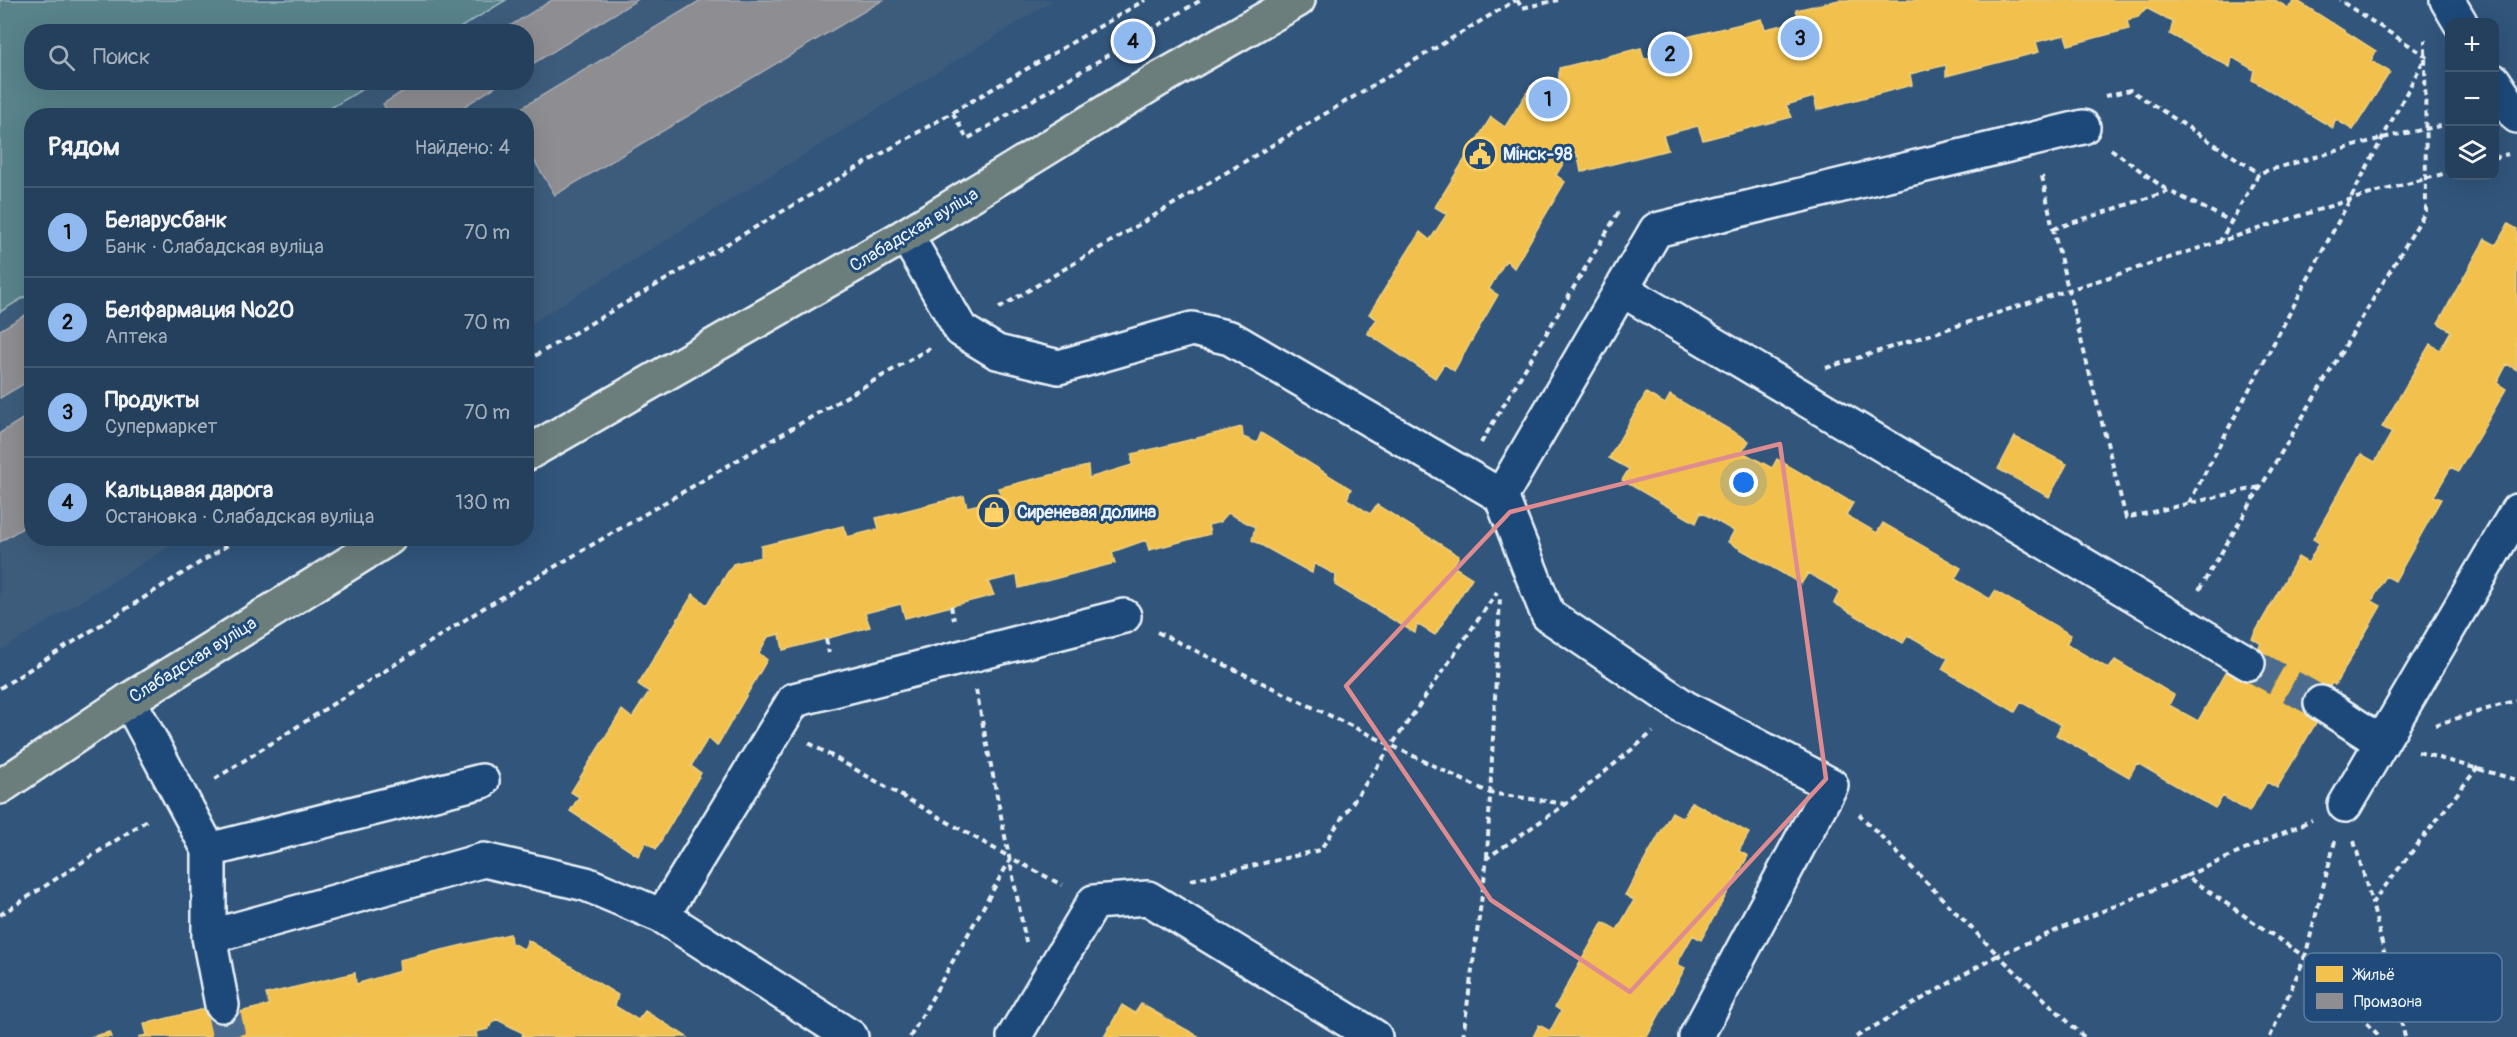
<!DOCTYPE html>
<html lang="ru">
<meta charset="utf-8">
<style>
body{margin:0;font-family:Pangolin,sans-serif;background:#2d4762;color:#f1f3f6}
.controls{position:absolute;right:18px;top:18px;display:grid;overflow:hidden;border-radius:12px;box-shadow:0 6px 24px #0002}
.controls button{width:54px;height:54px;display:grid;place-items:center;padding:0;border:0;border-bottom:2px solid #425972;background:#25405c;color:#f1f3f6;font:30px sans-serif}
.you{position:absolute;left:1744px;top:483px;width:21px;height:21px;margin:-15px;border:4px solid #fff;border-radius:50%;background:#1a73e8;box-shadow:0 0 0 9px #1a73e833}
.badge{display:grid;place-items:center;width:39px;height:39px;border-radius:50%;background:#90b9f0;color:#111;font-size:20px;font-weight:700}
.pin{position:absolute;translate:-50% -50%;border:3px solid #fff;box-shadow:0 2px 6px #0006}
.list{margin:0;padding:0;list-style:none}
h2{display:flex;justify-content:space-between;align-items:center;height:78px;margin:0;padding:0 24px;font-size:26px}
h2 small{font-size:20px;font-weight:400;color:#a3afbb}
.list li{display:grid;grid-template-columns:39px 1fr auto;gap:18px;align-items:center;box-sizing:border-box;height:90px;padding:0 24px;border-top:2px solid #425972}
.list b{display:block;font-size:22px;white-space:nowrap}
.list p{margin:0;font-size:20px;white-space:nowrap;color:#a3afbb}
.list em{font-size:20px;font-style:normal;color:#a3afbb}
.icon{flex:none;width:33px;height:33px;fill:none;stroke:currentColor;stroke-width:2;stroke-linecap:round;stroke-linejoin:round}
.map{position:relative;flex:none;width:2517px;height:1037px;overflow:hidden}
.search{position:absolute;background:#25405c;box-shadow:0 6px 24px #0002;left:24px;top:24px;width:510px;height:66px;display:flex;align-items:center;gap:15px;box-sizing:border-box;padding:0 21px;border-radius:24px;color:#a3afbb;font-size:22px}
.panel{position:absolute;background:#25405c;box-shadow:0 6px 24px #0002;left:24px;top:108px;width:510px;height:438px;border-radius:24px}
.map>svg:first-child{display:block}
.built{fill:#3d5c7b}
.green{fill:#59838a;stroke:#a0bac1;stroke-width:1.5}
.homes{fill:#f2c14e;stroke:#efcf81;stroke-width:1.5}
.industry{fill:#8d8d92;stroke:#a8abb1;stroke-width:1.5}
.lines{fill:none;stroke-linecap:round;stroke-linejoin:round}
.minor-tunnel{stroke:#4c6c8e;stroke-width:33;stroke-dasharray:33 16;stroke-linecap:butt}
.minor-casing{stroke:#e8f1f8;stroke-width:38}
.major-casing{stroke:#e8f1f8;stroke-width:38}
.path{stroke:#e8f1f8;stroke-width:4;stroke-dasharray:6 4.5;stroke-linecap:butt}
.minor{stroke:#1f4a7a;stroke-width:33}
.major{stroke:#6c7e7c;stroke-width:33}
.marked{fill:none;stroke:#df8c90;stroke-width:4.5;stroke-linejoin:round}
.labels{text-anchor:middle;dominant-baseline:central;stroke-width:6;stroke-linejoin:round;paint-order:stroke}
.poi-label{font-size:18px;font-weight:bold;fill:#e8f1f8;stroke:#1f4a7a;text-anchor:start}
.street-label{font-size:18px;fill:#e8f1f8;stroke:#1f4a7a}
.key{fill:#1f4a7a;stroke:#5b7ca0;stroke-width:1.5}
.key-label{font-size:16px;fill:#e8f1f8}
</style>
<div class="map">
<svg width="2517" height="1037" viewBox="0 0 2517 1037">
<rect width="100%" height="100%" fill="#31557b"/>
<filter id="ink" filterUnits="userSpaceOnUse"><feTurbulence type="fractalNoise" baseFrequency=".0167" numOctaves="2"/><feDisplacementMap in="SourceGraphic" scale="12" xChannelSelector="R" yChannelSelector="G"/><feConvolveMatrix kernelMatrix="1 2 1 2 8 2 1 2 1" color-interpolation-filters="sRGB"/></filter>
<g filter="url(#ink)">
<path class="built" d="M506 0H1054L527 326 526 116H319L373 83 526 82V32L455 31Z
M31 293 32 538 182 539 0 651V312Z"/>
<path class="green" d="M0 0H506L455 31 32 32V82L373 83 319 115 32 116 31 293 0 312Z"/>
<path class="homes" d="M1839 0H2275L2288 8 2296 0 2376 51 2371 61 2390 72 2353 130 2335 119 2333 128 2252 80 2254 70 2232 57 2230 67 2170 34 2173 22 2146 8 2138 17 2127 20 2129 29 2068 45 2065 35 2036 42 2039 52 1946 76V65L1910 74 1912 85 1817 110 1814 97 1786 105 1792 117 1703 140 1698 126 1663 135 1668 150 1581 172 1578 156 1566 159 1556 175 1565 182 1514 268 1506 260 1489 289 1498 295 1454 371 1444 364 1435 378 1367 333 1377 319 1369 314 1420 232 1430 240 1447 214 1435 207 1491 117 1505 127 1531 86 1559 80V68L1641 48 1644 59 1677 51 1674 40 1762 19 1765 29 1800 21 1796 10Z
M2508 224 2517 229V370L2507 364 2497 383 2506 389 2482 431 2458 472 2451 467 2434 496 2441 499 2395 581 2386 576 2372 601 2381 606 2335 685 2332 683 2310 717 2317 721 2277 788 2267 782 2249 812 2223 796 2215 808 2137 763 2129 777 2056 735 2061 725 2021 702 2015 712 1942 669 1948 658 1908 635 1903 643 1834 603 1840 591 1808 573 1801 584 1728 542 1734 531 1701 512 1696 523 1622 480 1629 469 1609 458 1646 393 1665 404 1670 395 1749 441 1742 452 1772 468 1777 459 1853 503 1846 515 1877 533 1883 523 1961 568 1955 579 1990 599 1995 591 2071 635 2066 644 2109 669 2115 660 2174 695 2169 705 2198 721 2229 666 2248 663 2261 644 2252 638 2298 557 2308 563 2319 543 2313 539 2361 454 2375 462 2392 432 2382 427 2430 344 2440 350 2451 331 2438 323 2485 239 2496 245Z
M1242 427 1243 437 1257 443 1261 433 1351 489 1347 499 1370 514 1377 505 1459 556 1453 566 1472 578 1435 635 1417 624 1415 633 1335 585 1336 575 1314 563 1312 573 1252 540 1255 527 1228 513 1220 522 1208 525 1210 534 1149 550 1146 540 1112 552 1115 563 1019 588 1017 575 988 582 994 595 905 618 901 604 865 613 870 627 783 650 780 634 768 637 759 653 767 660 717 746 708 738 691 766 701 773 656 849 646 842 638 856 570 811 579 797 571 792 622 710 632 718 649 692 638 684 693 594 707 605 733 564 761 557V546L843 526 847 537 879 529 876 518 964 496 967 507 1002 499 998 488 1088 466 1089 478 1132 465V454Z
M2015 437 2067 464 2049 497 1998 469Z
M1692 802 1749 833 1739 851 1748 856 1701 940 1693 935 1677 964 1685 968 1647 1037H1533L1539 1025 1550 1031 1561 1011 1555 1007 1603 922 1617 930 1634 900 1625 895 1672 812 1683 818Z
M510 934 511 943 524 949 528 940 618 995 615 1006 638 1020 645 1011 687 1037H522L523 1033 496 1019 488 1029 476 1032 477 1037H138L147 1035 144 1024 232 1002 235 1013 269 1005 266 994 355 973 356 984 400 971 399 960Z
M1141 1004 1185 1029 1200 1037H1104L1122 1005 1135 1013Z
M110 1032 112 1037H90Z"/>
<path class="industry" d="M552 0H637L526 68V32H500Z
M701 0H883L555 195 526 147V116H508Z
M417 82H503L449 116H390L383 104Z
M32 311V379L0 398V330Z
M32 413V522L0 542V433Z"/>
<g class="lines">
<path class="minor-tunnel" d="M2248 663 2321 703
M222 1005 229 1037"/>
<g class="minor-casing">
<path id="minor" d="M2447 0 2460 22
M2494 81 2517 116
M906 235 961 330 997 352 1059 367 1192 329 1230 338 1501 496 1548 615 1684 707 1831 785 1696 1037
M1621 289 2248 663
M1501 496 1656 230 2083 127
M129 700 209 850V937L222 1005
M2321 703 2381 742
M2345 805 2517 511
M209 850 482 781
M662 916 794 700 1124 616
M209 937 484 860 586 884 662 916 851 1037
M1014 1037 1094 902 1148 898 1375 1037"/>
</g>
<g class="major-casing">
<path id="major" d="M526 454 906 235 1156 81 1298 0
M0 787 129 700 389 538"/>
</g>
<path class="path" d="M1517 0 1522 8 1558 0
M2105 96 2130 90 2259 173
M953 113 967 139 1201 0
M2111 149 2168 191
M2494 158 2508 154
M2042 176 2053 229 2126 518 2260 487
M2053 229 2169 191 2231 221
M2219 243 2259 173 2382 138 2450 124
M999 308 1516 0
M526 361 1145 0
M1826 368 2349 200 2450 172
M1481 443 1618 213 1622 212
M2189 503 2426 56 2339 0
M2199 590 2426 211 2425 40
M951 606 954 620
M1157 632 1490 793 1566 804
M826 639 829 653
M0 688 239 538
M976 690 1026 942
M2435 725 2517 700
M809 743 1011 858
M2418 752 2517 780
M215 779 482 609 930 348
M2335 841 2305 957 2380 1037
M2354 841 2372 903
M1487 857 1500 598
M1191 880 1320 850 1497 592
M0 915 149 819
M910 1037 1011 858 1062 885
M1463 1037 1487 858 1566 804 1653 732
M1856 1037 1998 955 1859 814
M2084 1037 1998 955 2186 876
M2270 1037 2305 957 2186 876 2312 820
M2405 1037 2372 903 2478 767"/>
<use href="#minor" class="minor"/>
<use href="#major" class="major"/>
</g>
</g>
<path class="marked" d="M1780 444 1826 779 1630 992 1491 900 1346 686 1510 512Z"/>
<defs>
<g id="civic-ring" transform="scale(1.725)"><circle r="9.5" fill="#1f4a7a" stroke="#ffd166" stroke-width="1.5"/><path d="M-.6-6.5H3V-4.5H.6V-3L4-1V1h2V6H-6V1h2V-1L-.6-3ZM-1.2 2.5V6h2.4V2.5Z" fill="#ffd166"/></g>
<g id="shop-ring" transform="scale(1.725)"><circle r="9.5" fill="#1f4a7a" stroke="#ffd166" stroke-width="1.5"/><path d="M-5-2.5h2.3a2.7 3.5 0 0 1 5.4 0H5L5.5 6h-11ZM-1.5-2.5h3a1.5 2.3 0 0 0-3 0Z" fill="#ffd166"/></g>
</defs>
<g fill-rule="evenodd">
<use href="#civic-ring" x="1480" y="154"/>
<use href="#shop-ring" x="994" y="512"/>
</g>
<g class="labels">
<g class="poi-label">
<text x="1503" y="154">Мінск-98</text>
<text x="1017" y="512">Сиреневая долина</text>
</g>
<g class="street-label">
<text transform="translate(914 230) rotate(-31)">Слабадская вуліца</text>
<text transform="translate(193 660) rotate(-32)">Слабадская вуліца</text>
</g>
</g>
<rect x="2304" y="953" width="198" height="69" rx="9" class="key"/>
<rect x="2316" y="966" width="27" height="16" fill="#f2c14e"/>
<rect x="2316" y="993" width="27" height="16" fill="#8d8d92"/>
<g class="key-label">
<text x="2354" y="980">Жильё</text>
<text x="2354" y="1007">Промзона</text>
</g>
</svg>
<div class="controls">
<button>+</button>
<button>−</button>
<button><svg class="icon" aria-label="layers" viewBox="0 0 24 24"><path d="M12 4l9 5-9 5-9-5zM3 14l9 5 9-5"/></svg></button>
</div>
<div class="you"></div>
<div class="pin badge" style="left:1548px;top:99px">1</div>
<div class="pin badge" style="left:1670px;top:54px">2</div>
<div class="pin badge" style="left:1800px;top:38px">3</div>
<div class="pin badge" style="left:1133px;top:41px">4</div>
<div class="search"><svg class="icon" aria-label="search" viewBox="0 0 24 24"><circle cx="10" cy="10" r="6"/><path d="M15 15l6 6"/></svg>Поиск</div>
<section class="panel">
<h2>Рядом<small>Найдено: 4</small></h2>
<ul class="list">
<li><span class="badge">1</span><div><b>Беларусбанк</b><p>Банк · Слабадская вуліца</p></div><em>70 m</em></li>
<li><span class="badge">2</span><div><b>Белфармация №20</b><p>Аптека</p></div><em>70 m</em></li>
<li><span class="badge">3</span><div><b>Продукты</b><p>Супермаркет</p></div><em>70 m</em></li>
<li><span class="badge">4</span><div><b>Кальцавая дарога</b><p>Остановка · Слабадская вуліца</p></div><em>130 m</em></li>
</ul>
</section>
</div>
